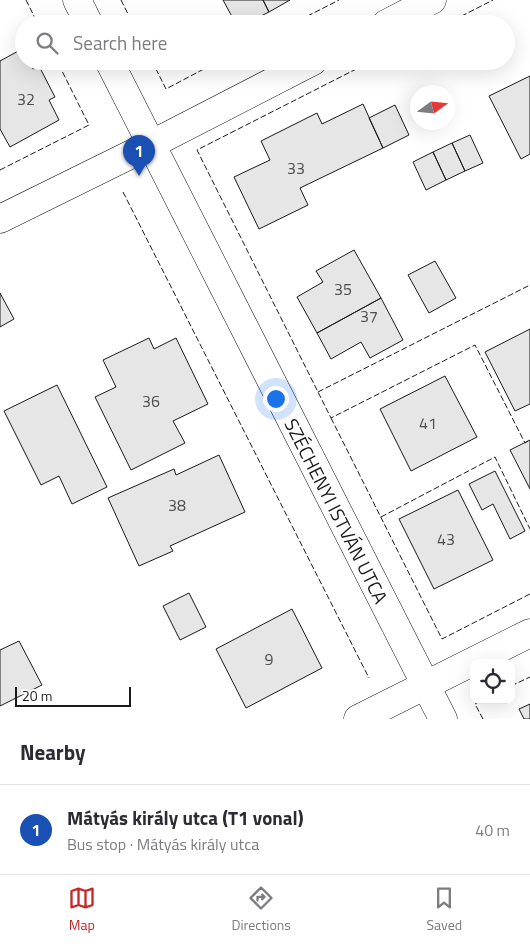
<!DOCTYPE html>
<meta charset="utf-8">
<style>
body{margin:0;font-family:"Titillium Web",sans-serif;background:#f7f7f7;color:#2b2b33}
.controls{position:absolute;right:15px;bottom:15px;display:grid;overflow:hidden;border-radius:10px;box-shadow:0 5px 20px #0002}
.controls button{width:45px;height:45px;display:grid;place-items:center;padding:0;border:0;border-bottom:1px solid #e1e1e2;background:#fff;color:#2b2b33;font:25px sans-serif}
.compass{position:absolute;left:410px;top:85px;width:45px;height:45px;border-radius:50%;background:#fff;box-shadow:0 5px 20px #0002;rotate:75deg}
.scale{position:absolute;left:15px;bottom:12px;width:116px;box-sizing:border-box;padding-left:5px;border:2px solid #1a1a1a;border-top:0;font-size:14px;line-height:18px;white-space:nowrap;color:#1a1a1a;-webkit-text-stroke:4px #fff;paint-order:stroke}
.you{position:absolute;left:275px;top:398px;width:18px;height:18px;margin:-12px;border:4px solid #fff;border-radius:50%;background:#1a73e8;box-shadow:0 0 0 8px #1a73e833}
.badge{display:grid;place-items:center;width:32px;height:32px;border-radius:50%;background:#c62828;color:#fff;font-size:16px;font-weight:700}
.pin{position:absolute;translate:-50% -41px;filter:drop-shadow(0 1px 2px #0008)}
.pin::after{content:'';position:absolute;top:26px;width:18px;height:15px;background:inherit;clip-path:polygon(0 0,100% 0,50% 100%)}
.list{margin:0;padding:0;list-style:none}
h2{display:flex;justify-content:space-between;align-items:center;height:65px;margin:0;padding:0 20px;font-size:21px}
h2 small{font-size:16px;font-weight:400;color:#7c7c81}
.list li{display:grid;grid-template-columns:32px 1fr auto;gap:15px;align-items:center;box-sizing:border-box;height:90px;padding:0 20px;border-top:1px solid #e1e1e2}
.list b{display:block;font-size:19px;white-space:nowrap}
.list p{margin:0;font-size:16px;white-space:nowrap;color:#7c7c81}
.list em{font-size:16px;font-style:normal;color:#7c7c81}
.icon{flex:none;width:28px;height:28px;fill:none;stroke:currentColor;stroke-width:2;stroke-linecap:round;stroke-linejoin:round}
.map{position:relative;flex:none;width:530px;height:719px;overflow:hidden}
.search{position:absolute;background:#fff;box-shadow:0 5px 20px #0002;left:15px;right:15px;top:15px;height:55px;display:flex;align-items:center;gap:12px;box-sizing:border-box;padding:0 18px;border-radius:28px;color:#7c7c81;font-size:19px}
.sheet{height:155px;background:#fff}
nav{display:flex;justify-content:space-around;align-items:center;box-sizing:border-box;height:70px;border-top:1px solid #e1e1e2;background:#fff;font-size:14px;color:#7c7c81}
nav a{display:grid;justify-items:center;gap:2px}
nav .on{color:#c62828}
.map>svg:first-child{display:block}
.building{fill:#e6e6e6;stroke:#1a1a1a}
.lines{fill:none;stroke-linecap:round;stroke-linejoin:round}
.minor-casing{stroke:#1a1a1a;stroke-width:29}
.minor{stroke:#fff;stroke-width:28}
.fence{stroke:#1a1a1a;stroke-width:1;stroke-dasharray:6 2.5;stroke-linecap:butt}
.labels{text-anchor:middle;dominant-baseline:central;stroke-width:4;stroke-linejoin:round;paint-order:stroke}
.number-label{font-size:16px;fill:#4d4d4d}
.street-label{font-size:19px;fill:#1a1a1a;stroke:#fff}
</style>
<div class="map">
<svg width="530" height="719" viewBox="0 0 530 719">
<rect width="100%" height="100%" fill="#fff"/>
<path class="building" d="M223 0H263L269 12 245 24H236Z
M263 0H290L269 12Z
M22 49 24 61H29L33 69 39 66 55 97 49 100 59 120 10 147 0 129V61Z
M530 76V154L521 159 489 96Z
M363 104 383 148 300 188 308 205 259 229 234 177 270 160 261 141 317 113 322 124Z
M395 105 409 135 383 148 369 118Z
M470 135 483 163 465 171 452 143Z
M452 143 465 171 446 180 433 152Z
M433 152 446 180 426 190 413 162Z
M354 250 381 298 317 333 297 297 323 282 316 271Z
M435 261 456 298 429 313 408 275Z
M0 293 14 319 0 327Z
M381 298 403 340 370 358 361 342 331 359 317 333Z
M530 329V404L515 411 485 352Z
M149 338 154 349 176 338 208 404 173 421 185 443 131 470 95 397 116 387 103 360Z
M445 376 477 437 411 471 380 409Z
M57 385 107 487 72 504 59 476 41 485 4 411Z
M530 440V489L510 450Z
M219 455 245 512 170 546 173 551 139 566 108 498 174 469 176 475Z
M495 471 525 531 510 539 493 504 482 510 469 484Z
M458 490 493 560 434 589 399 519Z
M189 593 206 627 180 640 163 606Z
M292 609 322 668 246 708 216 649Z
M19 641 42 685 0 706V650Z
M530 704V719H524L519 709Z"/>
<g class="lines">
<g class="minor-casing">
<g id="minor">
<path d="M77 0 89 24"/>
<path d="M386 24 432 0"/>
<path id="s1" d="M109 61 443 719"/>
<path d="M0 219 152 144 313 61"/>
<path d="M358 719 530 633"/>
</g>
</g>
<use href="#minor" class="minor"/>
<path class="fence" d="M26 0 38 24
M121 0 133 24
M292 24 339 0
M446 24 493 0
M152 61 166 89 219 61
M372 61 197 150 331 418 475 345 525 443 528 441
M0 170 89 125 57 61
M123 192 369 678
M318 392 530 285
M331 418 442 639 530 594
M381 517 495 457 530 529
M511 686 530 677
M483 719 475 704 483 700"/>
</g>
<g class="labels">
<g class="number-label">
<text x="26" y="99">32</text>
<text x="296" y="168">33</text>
<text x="343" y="289">35</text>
<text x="369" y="316">37</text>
<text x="151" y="401">36</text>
<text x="428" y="423">41</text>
<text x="177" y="505">38</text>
<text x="446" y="539">43</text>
<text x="269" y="659">9</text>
</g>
<g class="street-label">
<text stroke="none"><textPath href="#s1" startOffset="504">SZÉCHENYI ISTVÁN UTCA</textPath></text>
</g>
</g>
</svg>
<div class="controls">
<button><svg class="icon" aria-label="locate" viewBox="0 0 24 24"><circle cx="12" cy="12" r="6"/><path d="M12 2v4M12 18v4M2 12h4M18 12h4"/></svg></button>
</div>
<svg class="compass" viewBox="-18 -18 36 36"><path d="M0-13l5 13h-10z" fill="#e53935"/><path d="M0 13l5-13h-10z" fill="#7c7c81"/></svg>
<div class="scale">20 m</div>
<div class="you"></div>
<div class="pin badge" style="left:139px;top:176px;background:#1a4fb4">1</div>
<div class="search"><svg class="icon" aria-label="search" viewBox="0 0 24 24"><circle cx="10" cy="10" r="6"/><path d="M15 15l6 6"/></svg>Search here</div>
</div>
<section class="sheet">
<h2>Nearby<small></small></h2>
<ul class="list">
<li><span class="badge" style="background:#1a4fb4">1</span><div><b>Mátyás király utca (T1 vonal)</b><p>Bus stop · Mátyás király utca</p></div><em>40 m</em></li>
</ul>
</section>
<nav>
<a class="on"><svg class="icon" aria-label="map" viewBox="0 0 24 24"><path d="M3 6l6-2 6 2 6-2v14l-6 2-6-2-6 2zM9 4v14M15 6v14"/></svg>Map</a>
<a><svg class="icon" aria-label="directions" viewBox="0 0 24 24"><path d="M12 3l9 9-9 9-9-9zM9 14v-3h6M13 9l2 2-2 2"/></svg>Directions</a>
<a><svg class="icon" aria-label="saved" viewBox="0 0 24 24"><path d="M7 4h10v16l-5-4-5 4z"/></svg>Saved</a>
</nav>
